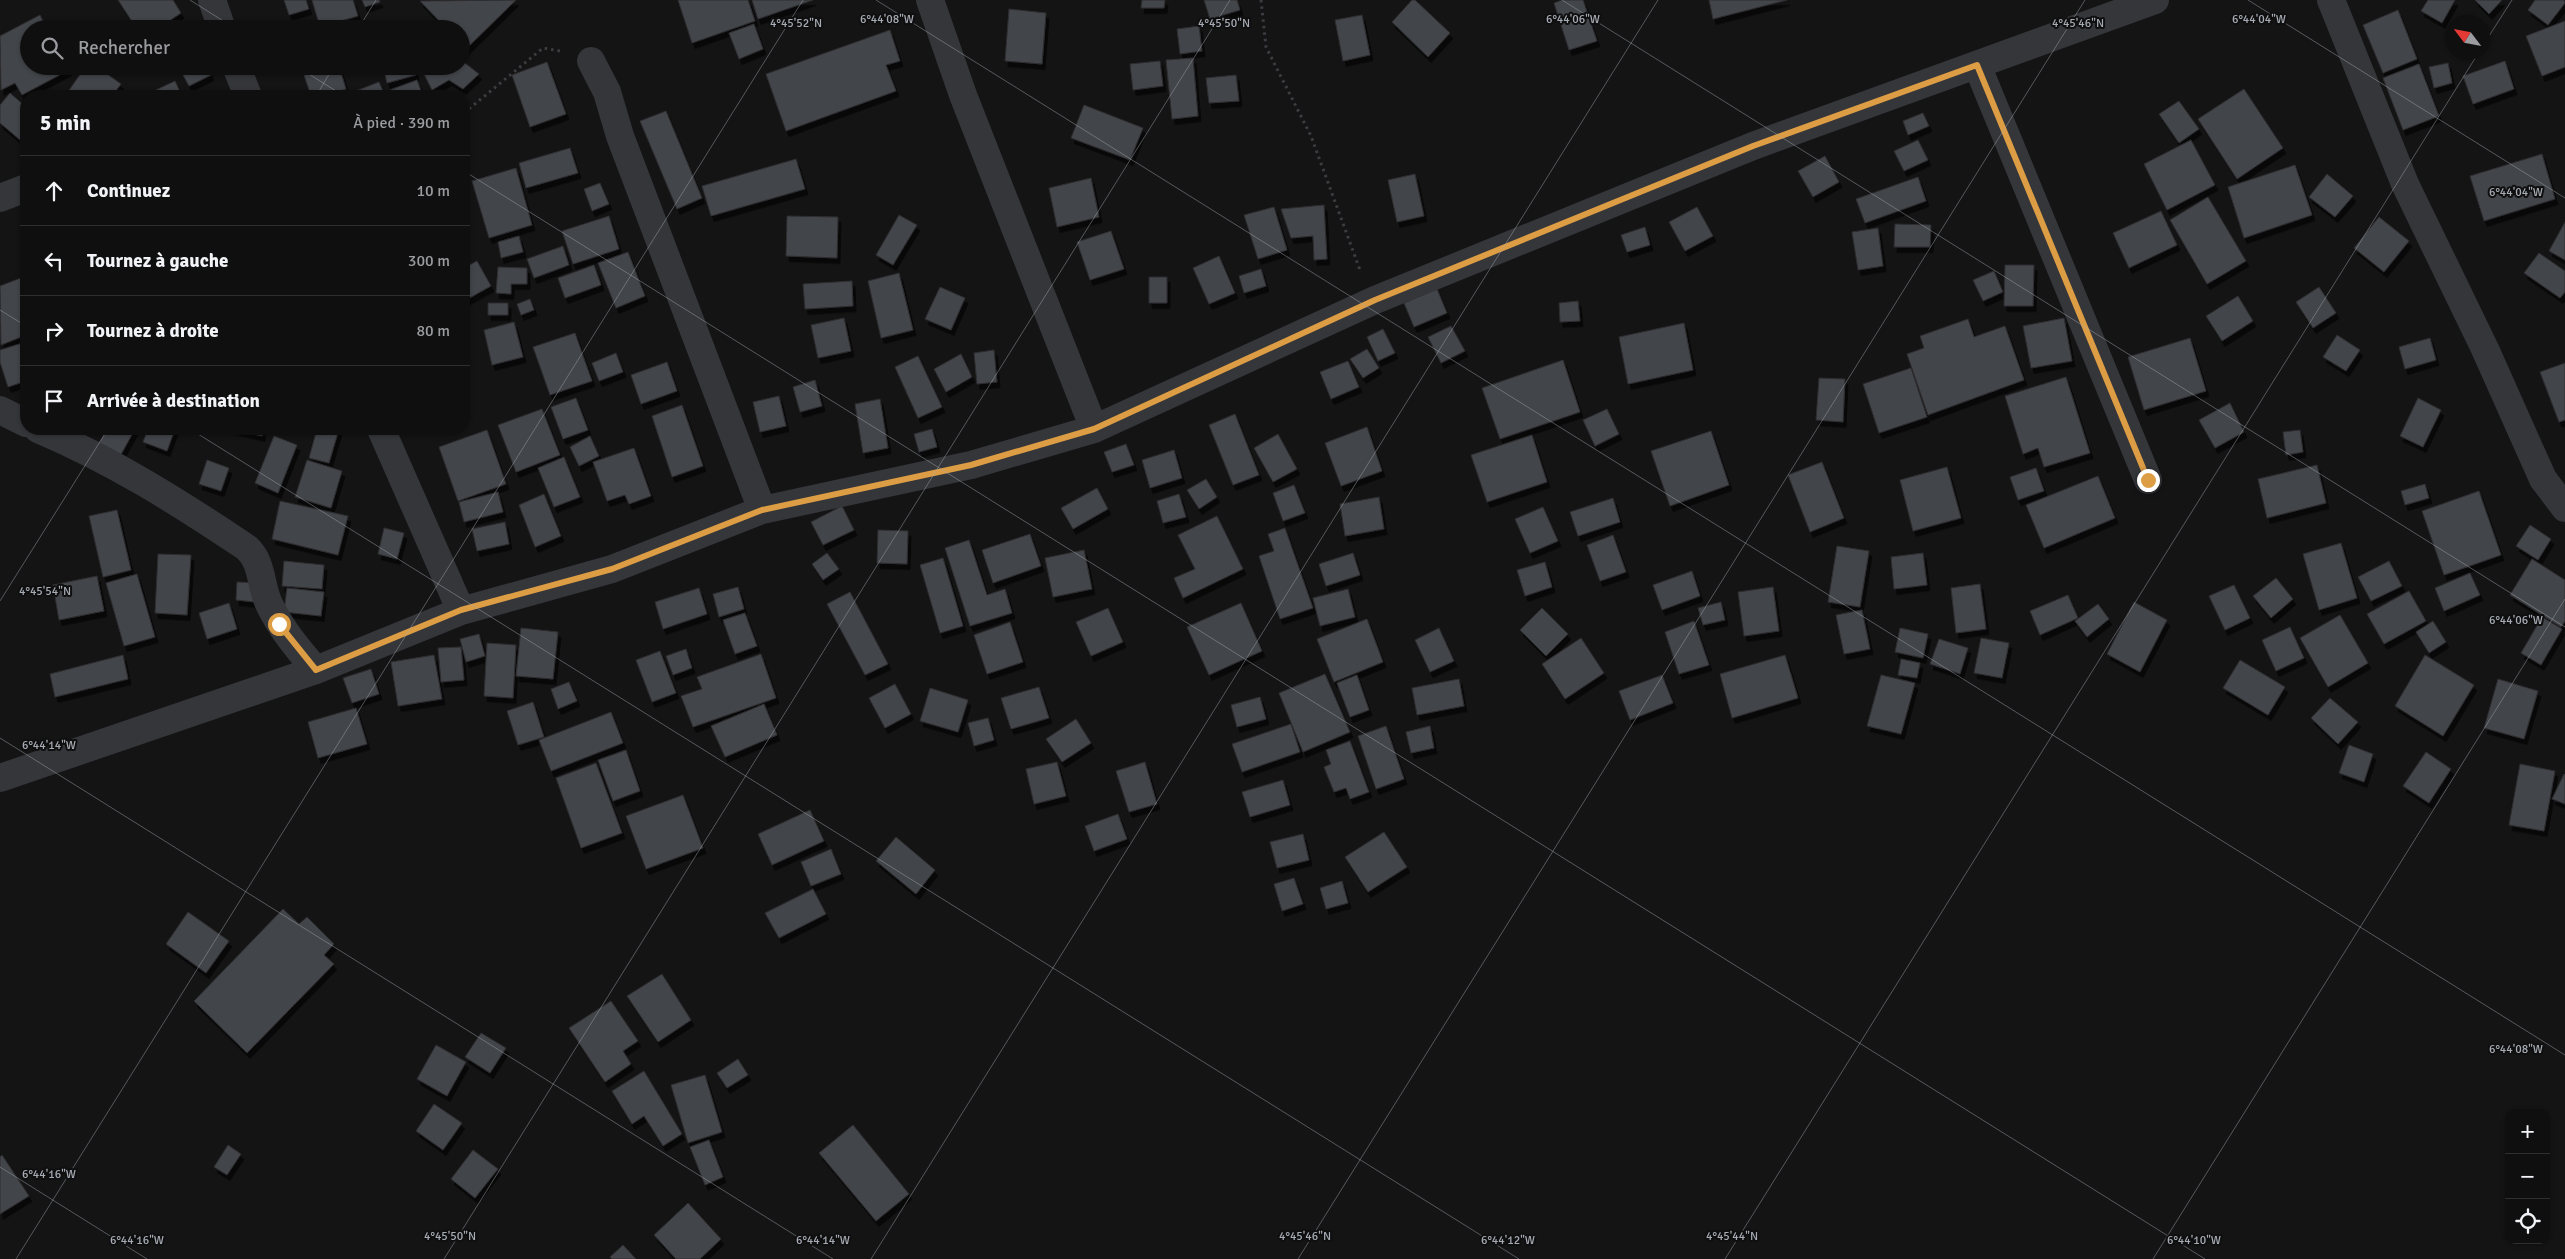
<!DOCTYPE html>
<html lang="fr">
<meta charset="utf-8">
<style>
body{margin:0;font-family:Signika,sans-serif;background:#181819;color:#f1f3f6}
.controls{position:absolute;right:15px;bottom:15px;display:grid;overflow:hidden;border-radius:10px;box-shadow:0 1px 4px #0004}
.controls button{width:45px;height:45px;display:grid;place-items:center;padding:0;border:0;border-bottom:1px solid #2f2f30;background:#0f0f10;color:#f1f3f6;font:25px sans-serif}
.compass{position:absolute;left:2445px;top:15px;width:45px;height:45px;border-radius:50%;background:#0f0f10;box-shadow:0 1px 4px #0004;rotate:302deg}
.stop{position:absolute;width:15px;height:15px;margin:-11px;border:4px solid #dd9d44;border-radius:50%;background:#fff}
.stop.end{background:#dd9d44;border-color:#fff;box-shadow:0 1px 5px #0008}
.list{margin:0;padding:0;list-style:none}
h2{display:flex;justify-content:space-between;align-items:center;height:65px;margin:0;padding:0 20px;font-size:21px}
h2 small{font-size:16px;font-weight:400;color:#9b9c9f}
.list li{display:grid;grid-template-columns:32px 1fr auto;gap:15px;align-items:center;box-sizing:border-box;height:70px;padding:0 20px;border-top:1px solid #2f2f30}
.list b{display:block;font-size:19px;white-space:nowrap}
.list em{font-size:16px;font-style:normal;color:#9b9c9f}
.icon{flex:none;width:28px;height:28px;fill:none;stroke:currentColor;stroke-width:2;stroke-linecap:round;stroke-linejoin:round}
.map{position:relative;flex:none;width:2565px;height:1259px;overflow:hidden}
.search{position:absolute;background:#0f0f10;box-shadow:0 1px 4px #0004;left:20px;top:20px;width:450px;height:55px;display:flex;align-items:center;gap:12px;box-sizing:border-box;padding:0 18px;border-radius:28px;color:#9b9c9f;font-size:19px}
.panel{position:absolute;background:#0f0f10;box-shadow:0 1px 4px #0004;left:20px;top:90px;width:450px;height:345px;border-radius:20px}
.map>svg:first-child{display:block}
.building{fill:#434448;stroke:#2e2e31;filter:url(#shadow)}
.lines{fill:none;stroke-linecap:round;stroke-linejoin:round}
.path{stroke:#3b3d41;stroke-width:3;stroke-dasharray:2.5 4;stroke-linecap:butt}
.minor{stroke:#35363a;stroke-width:28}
.route{stroke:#dd9d44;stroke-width:6}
.ticks{fill:none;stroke:#a7acb4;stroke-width:1;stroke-opacity:0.45}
.ticks-label{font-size:12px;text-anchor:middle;fill:#a7acb4;stroke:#0f0f10;stroke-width:4;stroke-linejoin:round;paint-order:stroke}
</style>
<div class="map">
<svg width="2565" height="1259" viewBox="0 0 2565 1259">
<defs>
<filter id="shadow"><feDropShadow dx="3" dy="5.5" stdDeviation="0" flood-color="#0009"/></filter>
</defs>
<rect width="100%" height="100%" fill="#141415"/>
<path class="building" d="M118 0H173L181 13 157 29H137Z
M284 0H306L309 9 289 15Z
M312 0H353L358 16 320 27Z
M362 0H379L380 2 365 7Z
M516 0 466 49 461 44V29H447L420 1Z
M678 0H748L755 21 692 43Z
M752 0H813L758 19Z
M1142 0H1165L1164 8H1141Z
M1204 0H1237L1240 10 1210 19Z
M1412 0H1415L1450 33 1428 57 1392 22Z
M1562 0H1583L1597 41 1569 50 1554 3Z
M1709 0H1787L1713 19Z
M2428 0H2455L2442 23 2421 11Z
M2475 0H2502L2489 14Z
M2535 0H2564L2565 3 2548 25 2528 10Z
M1009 9 1046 13 1042 64 1005 61Z
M2398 10 2417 59 2383 73 2363 25Z
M40 15 47 29H29V66H67L69 70 22 95 15 83 1 90 0 36Z
M1362 15 1370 55 1343 61 1335 20Z
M2565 21V67L2542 76 2526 36Z
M754 24 763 49 739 59 729 33Z
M1199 26 1202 51 1180 54 1177 29Z
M890 30 900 61 886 65 896 91 786 131 766 74Z
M1193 58 1198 116 1172 119 1166 60Z
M461 60 479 74 463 89 449 80 432 90 420 66H461Z
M1160 61 1163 86 1133 90 1130 64Z
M2505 61 2514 89 2473 104 2463 76Z
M547 62 566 114 530 127 512 75Z
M2448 63 2452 83 2434 88 2429 67Z
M2419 64 2439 116 2403 130 2383 78Z
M86 66H96L121 84 112 96H65Z
M178 66H207L211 75 189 86Z
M330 66H339L346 89 323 96H311L304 75Z
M383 66H414L416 75 387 83Z
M1236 75 1239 101 1209 103 1206 78Z
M417 80 423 96H392L390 90Z
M175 81 182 96H159L156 90Z
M379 82 385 96H343Z
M2244 89 2283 148 2237 179 2198 119Z
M10 93 26 107V145L0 123V105Z
M2179 101 2199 129 2179 143 2159 114Z
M1084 105 1143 128 1130 160 1071 138Z
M666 111 702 198 677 209 640 121Z
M1923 113 1929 126 1908 135 1903 121Z
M1918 140 1928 160 1904 171 1894 151Z
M2191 140 2215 185 2167 210 2144 164Z
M570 148 578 173 526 188 519 163Z
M2542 154 2555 199 2484 221 2470 176Z
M1825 156 1839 182 1813 197 1798 171Z
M796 159 805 189 711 216 702 186Z
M2295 165 2312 215 2244 238 2228 187Z
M516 168 532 225 489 238 472 181Z
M1415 174 1424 216 1397 222 1388 180Z
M2327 174 2353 196 2335 217 2309 197Z
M1918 177 1926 201 1865 223 1856 199Z
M1091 178 1099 217 1057 227 1049 188Z
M600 183 609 204 592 211 584 189Z
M2208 197 2246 261 2207 284 2170 220Z
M1324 205 1327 259 1314 260 1313 236 1291 238 1281 209Z
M1274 207 1287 250 1258 259 1244 215Z
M1697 207 1713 236 1685 251 1669 222Z
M2161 211 2177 245 2129 268 2113 233Z
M899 215 917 225 893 265 876 255Z
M609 216 619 249 573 264 562 231Z
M787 216 838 217 837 258 786 256Z
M2379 217 2409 241 2384 272 2354 248Z
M2565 222V260L2549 251Z
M1895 224 1931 225 1930 247H1894Z
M1645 227 1650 245 1627 252 1621 235Z
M1878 228 1883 266 1858 270 1852 232Z
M1111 231 1124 269 1090 280 1077 242Z
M519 236 523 252 501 258 498 242Z
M563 246 569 265 534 278 527 259Z
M628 252 645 296 616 308 598 263Z
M2539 253 2565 271V292L2560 298 2524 273Z
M1219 256 1235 293 1209 304 1193 268Z
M477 261 491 286 464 301V268Z
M594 265 601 285 565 298 558 278Z
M2005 265H2034L2033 306H2004Z
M498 267 527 268V284H511V294L496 293Z
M1261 269 1266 286 1244 293 1239 276Z
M1994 271 2003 292 1983 301 1973 280Z
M899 273 913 330 881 338 868 281Z
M26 276V335L1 345 0 286Z
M1149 277H1167V303H1149Z
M852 281 853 306 805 309 803 284Z
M940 287 965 298 951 330 925 319Z
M2319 287 2336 313 2313 328 2296 302Z
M1437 289 1447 313 1414 327 1404 303Z
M2238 296 2253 321 2222 341 2206 316Z
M530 299 534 310 521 315 517 304Z
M1578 301 1580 321 1560 322 1559 303Z
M488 303H508V315H488Z
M844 318 851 351 818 358 811 325Z
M2064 318 2072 361 2031 368 2023 326Z
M1968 319 1974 337 2005 326 2024 380 1928 415 1907 354 1924 348 1920 336Z
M514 322 523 357 492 365 484 330Z
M1684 323 1693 370 1628 384 1619 337Z
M1451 326 1465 351 1441 363 1428 337Z
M1383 329 1395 353 1378 361 1367 337Z
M575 333 592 381 550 395 533 347Z
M2337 335 2360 350 2346 371 2323 357Z
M2190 338 2206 391 2144 410 2128 357Z
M2430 338 2436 360 2405 369 2399 347Z
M26 342V381L8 387 0 362V350Z
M1367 349 1379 368 1363 378 1350 359Z
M994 350 997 382 977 384 974 353Z
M616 353 623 372 599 381 592 363Z
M961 354 972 377 946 392 934 369Z
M918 356 942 407 918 418 895 367Z
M1563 360 1580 412 1500 439 1482 388Z
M1348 361 1359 387 1331 399 1320 372Z
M667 362 677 391 641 404 631 375Z
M2565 363V420L2559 422 2540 372Z
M1911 368 1927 417 1879 433 1863 384Z
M2066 377 2090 453 2044 467 2038 448 2023 454 2005 396Z
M1819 378 1845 379 1843 422 1816 420Z
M815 380 822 406 800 412 793 387Z
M779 396 786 426 760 432 753 402Z
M576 398 588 430 563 439 551 407Z
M2418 398 2441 410 2423 447 2400 436Z
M880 399 888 448 863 453 855 404Z
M2230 403 2244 432 2215 448 2199 420Z
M682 405 703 466 672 477 652 416Z
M542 409 560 455 516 472 498 425Z
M1607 409 1619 434 1595 446 1583 420Z
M1235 414 1259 475 1233 485 1209 425Z
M1367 427 1382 471 1341 486 1325 443Z
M107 429H135L118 460 96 449Z
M148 429H175L167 451 143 442Z
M232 429H263L262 436Z
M317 429H339L329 463 309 458Z
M932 429 937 447 919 452 914 434Z
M487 430 506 484 458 501 439 447Z
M2300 430 2303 452 2286 455 2283 432Z
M1711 431 1729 485 1670 506 1651 451Z
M1278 434 1297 469 1273 482 1254 448Z
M1532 435 1547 482 1487 502 1471 455Z
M274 436 297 445 278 493 255 483Z
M590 436 599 456 579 466 570 447Z
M1126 444 1134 465 1112 472 1104 452Z
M634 448 651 496 629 504 625 495 607 501 593 462Z
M1174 450 1182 478 1150 488 1142 460Z
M564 457 580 497 554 507 538 468Z
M207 460 229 468 221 491 199 484Z
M307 460 342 471 331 508 295 497Z
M1822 462 1844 518 1810 532 1788 475Z
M2317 465 2326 503 2267 518 2258 479Z
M1947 467 1961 518 1913 531 1900 480Z
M2036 468 2044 491 2018 500 2010 477Z
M2098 476 2115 518 2044 548 2026 505Z
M1206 479 1217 497 1199 509 1187 490Z
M2425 484 2429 498 2405 505 2401 491Z
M1294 485 1305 513 1283 521 1273 493Z
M1097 488 1108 509 1073 529 1061 508Z
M2479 491 2501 555 2444 575 2422 511Z
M498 492 503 512 464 522 459 502Z
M544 494 561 536 535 547 519 505Z
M1179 494 1186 517 1163 523 1157 501Z
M1379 497 1384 529 1345 536 1340 504Z
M1613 498 1620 522 1578 536 1570 512Z
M280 501 348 516 338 555 272 539Z
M842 506 854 530 823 545 811 522Z
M1543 507 1558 541 1530 553 1515 519Z
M117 510 131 570 103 577 89 516Z
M1217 516 1243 569 1183 598 1174 578 1195 569 1178 535Z
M505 522 509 544 477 551 472 529Z
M2530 525 2551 539 2538 560 2516 546Z
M384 528 404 533 397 559 378 554Z
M1285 528 1313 608 1280 619 1259 556 1274 551 1268 534Z
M878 530 908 531 907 564 877 563Z
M1030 534 1041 566 993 583 982 550Z
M1613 535 1626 572 1600 581 1587 545Z
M969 540 987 595 1005 589 1012 613 970 626 945 548Z
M2341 543 2357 598 2319 610 2303 554Z
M1837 546 1869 551 1860 607 1828 602Z
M1084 550 1092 589 1053 597 1045 558Z
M827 553 839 569 823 580 812 564Z
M1353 553 1360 575 1326 586 1319 564Z
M1923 553 1927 585 1894 589 1891 557Z
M158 554 191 555 187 615 155 613Z
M943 558 963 626 940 633 920 565Z
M2532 559 2565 580V621L2561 627 2510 595Z
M284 561 324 565 322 589 282 586Z
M2389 561 2402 586 2371 601 2358 577Z
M1545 562 1552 587 1525 596 1517 570Z
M1692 571 1700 596 1662 610 1653 585Z
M2470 573 2480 595 2444 611 2435 588Z
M137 574 155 637 124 646 106 583Z
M97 576 104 611 59 620 53 585Z
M2276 578 2293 599 2271 618 2253 596Z
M237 582 256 583 255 602 236 600Z
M1980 584 1986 629 1956 633 1951 588Z
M2234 585 2250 618 2225 630 2209 596Z
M738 587 744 609 719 617 713 594Z
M1773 587 1779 631 1744 636 1738 592Z
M287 588 324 592 321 616 284 612Z
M699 588 707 614 663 629 655 602Z
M1348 589 1355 617 1320 626 1313 598Z
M2409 591 2426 621 2384 644 2367 614Z
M850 592 888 664 865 675 827 604Z
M2068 595 2078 618 2040 635 2030 611Z
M1721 602 1725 620 1703 625 1698 608Z
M2134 602 2167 620 2140 672 2107 654Z
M229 603 237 629 207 639 199 613Z
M1241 603 1262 651 1209 675 1187 627Z
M2098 604 2109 619 2087 637 2075 621Z
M1108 608 1123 642 1091 656 1076 622Z
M1542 608 1568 634 1546 656 1520 630Z
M1862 610 1870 649 1844 654 1836 615Z
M745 613 757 646 735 654 723 620Z
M2340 615 2368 663 2328 687 2300 638Z
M2542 617 2562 629 2541 665 2521 653Z
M1367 619 1383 662 1334 682 1317 639Z
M1694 621 1709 665 1679 674 1665 632Z
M2433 621 2446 642 2429 653 2416 632Z
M1010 622 1023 662 987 674 974 635Z
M2290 627 2304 658 2276 671 2262 640Z
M521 628 558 632 553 679 516 676Z
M1439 628 1454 661 1430 672 1415 640Z
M1900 628 1928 634 1923 658 1895 652Z
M479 634 485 656 466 662 460 639Z
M1581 638 1604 673 1565 699 1542 664Z
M1981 638 2009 643 2002 678 1974 673Z
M1939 639 1968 648 1960 674 1930 664Z
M487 643 516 645 513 698 484 696Z
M461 647 464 680 441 682 438 648Z
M686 649 692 668 673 675 666 656Z
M660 651 676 693 652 702 636 660Z
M761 654 776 698 693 727 681 696 702 689 697 677Z
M123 655 128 679 55 697 50 674Z
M434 655 442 699 398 706 391 662Z
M1785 655 1798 698 1732 718 1720 674Z
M2425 655 2474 685 2443 736 2395 706Z
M1901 659 1920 663 1917 678 1898 675Z
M2240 660 2285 687 2268 715 2223 688Z
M371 669 379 694 352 703 343 678Z
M1325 674 1350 732 1303 752 1279 693Z
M1357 675 1369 710 1350 717 1337 683Z
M1662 675 1673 703 1630 720 1619 691Z
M1881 675 1915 683 1901 734 1867 726Z
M1459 679 1464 706 1417 715 1412 688Z
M2498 679 2538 691 2524 739 2484 728Z
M569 682 577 701 558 709 551 689Z
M895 684 911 714 885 728 869 698Z
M1039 687 1049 718 1011 729 1001 698Z
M930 688 968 700 958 732 920 721Z
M1260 697 1266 719 1237 727 1231 705Z
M2330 698 2358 722 2338 744 2311 718Z
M533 702 544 737 518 745 507 711Z
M764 704 777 735 725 757 711 726Z
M356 708 367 744 318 758 308 722Z
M611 712 623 743 551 771 539 740Z
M988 718 994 740 974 746 968 723Z
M1076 719 1091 743 1062 762 1046 739Z
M1291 724 1300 752 1242 772 1232 744Z
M1386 726 1404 779 1376 789 1358 736Z
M1430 726 1434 748 1411 753 1406 732Z
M1350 741 1369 792 1350 799 1346 788 1334 792 1324 767 1331 764 1326 750Z
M2349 745 2373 754 2364 782 2339 773Z
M626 750 640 791 613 801 598 760Z
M2426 752 2451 769 2429 803 2403 786Z
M1057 762 1066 796 1034 804 1026 769Z
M1145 762 1157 804 1129 812 1116 771Z
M596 763 622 833 581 848 556 778Z
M2520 764 2555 771 2544 831 2509 825Z
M2564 774 2565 775V804L2552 799Z
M1283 780 1290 805 1250 817 1242 792Z
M683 795 703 848 646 869 626 816Z
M810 810 824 841 772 865 758 834Z
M1118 814 1127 839 1094 851 1085 826Z
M1384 832 1407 867 1368 892 1345 857Z
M1303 834 1309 860 1277 868 1270 842Z
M896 837 935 870 916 894 876 861Z
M831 849 841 874 811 886 801 862Z
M1294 878 1303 904 1282 911 1274 884Z
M1342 881 1348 903 1326 909 1320 888Z
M813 889 826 914 779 938 765 913Z
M283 909 299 924 307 917 334 944 324 955 334 964 247 1053 194 1001Z
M188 912 229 941 206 973 166 944Z
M662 974 691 1020 658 1042 627 996Z
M611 1001 638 1041 623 1051 631 1064 605 1082 569 1028Z
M481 1033 506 1048 490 1073 465 1057Z
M436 1045 466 1062 447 1096 417 1079Z
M738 1059 748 1075 727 1088 717 1073Z
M644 1071 682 1134 663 1146 644 1116 632 1124 612 1091Z
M705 1075 722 1132 688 1143 671 1085Z
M434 1104 462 1123 443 1150 416 1131Z
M853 1125 909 1194 876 1221 819 1153Z
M709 1140 723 1177 705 1185 690 1147Z
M228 1145 241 1154 227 1175 214 1167Z
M473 1150 498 1169 475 1198 451 1179Z
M2 1155 29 1196 0 1214V1157Z
M688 1203 721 1239 700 1259H676L654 1235Z
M623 1245 636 1259H612L610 1257Z"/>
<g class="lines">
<path class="path" d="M1261 0 1266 47 1311 136 1360 270
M464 113 543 48 560 51"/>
<path class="minor" d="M212 0 222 29
M930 0 963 95 1094 429
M2331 0 2405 184 2485 349 2543 479 2565 508
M591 61 607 92 620 136 762 510
M1977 65 2148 480
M236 66 248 96
M0 198 26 188
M0 410 26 423
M38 429C112 460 180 503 247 548 263 563 260 585 269 604 281 629 298 649 316 670
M381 429 461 611
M0 778 316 670 461 611 612 569 762 510 971 465 1094 429 1375 300 1753 146 2155 0"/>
</g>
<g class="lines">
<path class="route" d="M279 624 316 670 461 610 612 569 762 510 971 465 1094 429 1375 300 1753 146 1977 65 2148 480"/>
</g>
<path class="ticks" d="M190 0 236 29M876 0 2565 1055M1562 0 2565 627M2248 0 2565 198M358 29 376 0M2482 47 2512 0M296 66 344 96M316 96 334 66M464 171 2205 1259M0 310 26 326M190 429 1519 1259M0 601 108 429M0 738 833 1259M0 1167 147 1259M16 1259 803 0M444 1259 1230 0M871 1259 1658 0M1298 1259 2085 0M1725 1259 2479 52M2153 1259 2565 599"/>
<g class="ticks-label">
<text x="2259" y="23">6°44'04"W</text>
<text x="1573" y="23">6°44'06"W</text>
<text x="887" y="23">6°44'08"W</text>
<text x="796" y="27">4°45'52"N</text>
<text x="1224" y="27">4°45'50"N</text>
<text x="2078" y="27">4°45'46"N</text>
<text x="2516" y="196">6°44'04"W</text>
<text x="45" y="595">4°45'54"N</text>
<text x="2516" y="624">6°44'06"W</text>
<text x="49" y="749">6°44'14"W</text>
<text x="2516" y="1053">6°44'08"W</text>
<text x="49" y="1178">6°44'16"W</text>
<text x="450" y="1240">4°45'50"N</text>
<text x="1305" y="1240">4°45'46"N</text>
<text x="1732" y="1240">4°45'44"N</text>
<text x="137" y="1244">6°44'16"W</text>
<text x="823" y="1244">6°44'14"W</text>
<text x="1508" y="1244">6°44'12"W</text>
<text x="2194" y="1244">6°44'10"W</text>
</g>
</svg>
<div class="controls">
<button>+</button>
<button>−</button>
<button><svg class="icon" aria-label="locate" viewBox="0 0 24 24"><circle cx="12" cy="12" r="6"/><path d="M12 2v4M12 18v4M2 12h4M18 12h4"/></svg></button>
</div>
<svg class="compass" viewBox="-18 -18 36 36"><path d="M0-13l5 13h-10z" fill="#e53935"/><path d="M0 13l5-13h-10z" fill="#9b9c9f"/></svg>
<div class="stop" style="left:279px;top:624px"></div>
<div class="stop end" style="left:2148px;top:480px"></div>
<div class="search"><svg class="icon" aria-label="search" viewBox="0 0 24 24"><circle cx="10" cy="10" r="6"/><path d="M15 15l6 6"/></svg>Rechercher</div>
<section class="panel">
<h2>5 min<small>À pied · 390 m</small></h2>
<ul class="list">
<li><svg class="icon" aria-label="ahead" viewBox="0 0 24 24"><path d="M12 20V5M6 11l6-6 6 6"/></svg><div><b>Continuez</b></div><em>10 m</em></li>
<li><svg class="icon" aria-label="left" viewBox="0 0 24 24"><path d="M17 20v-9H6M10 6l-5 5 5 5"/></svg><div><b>Tournez à gauche</b></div><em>300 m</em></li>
<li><svg class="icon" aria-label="right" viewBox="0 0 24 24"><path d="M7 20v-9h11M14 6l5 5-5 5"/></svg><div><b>Tournez à droite</b></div><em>80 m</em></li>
<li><svg class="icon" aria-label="arrive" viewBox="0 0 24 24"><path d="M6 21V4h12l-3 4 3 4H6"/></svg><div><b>Arrivée à destination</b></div></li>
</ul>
</section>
</div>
